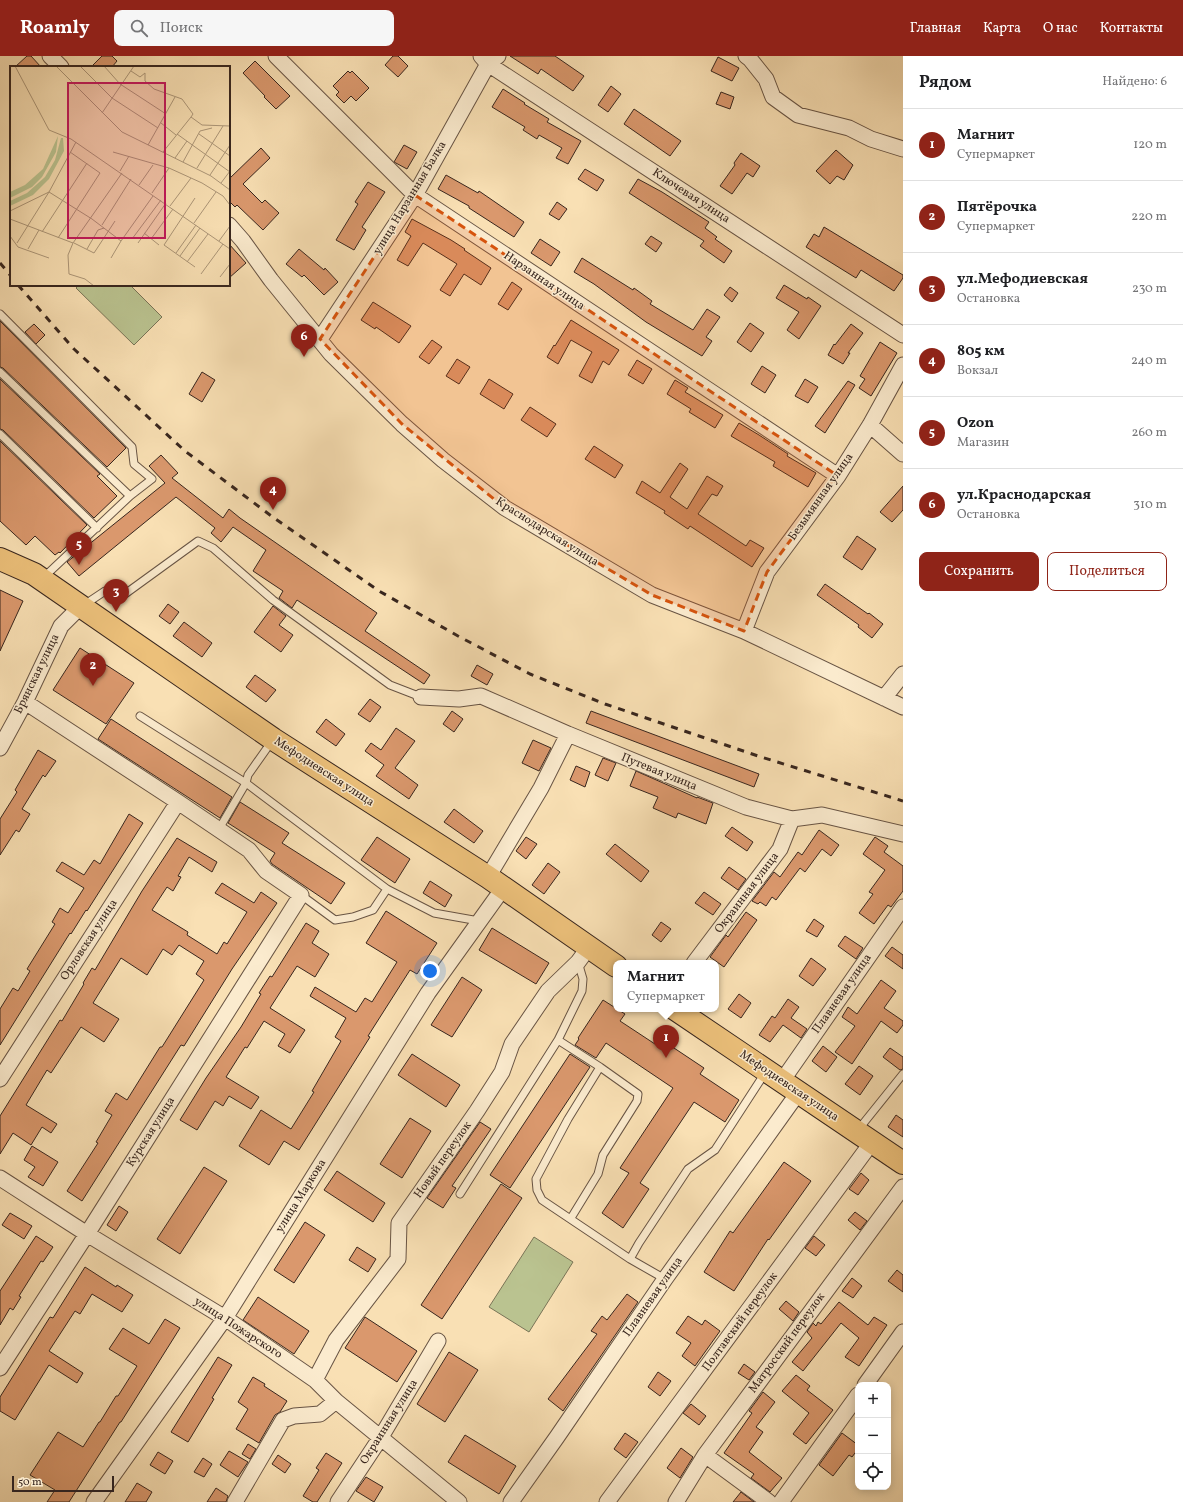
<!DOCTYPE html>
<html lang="ru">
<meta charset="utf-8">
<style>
body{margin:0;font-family:Vollkorn,serif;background:#f6f6f6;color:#202124}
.controls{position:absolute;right:12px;bottom:12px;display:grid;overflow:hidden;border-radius:8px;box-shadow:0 2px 10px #0003}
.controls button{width:36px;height:36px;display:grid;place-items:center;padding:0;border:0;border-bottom:1px solid #e0e0e0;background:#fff;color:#202124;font:20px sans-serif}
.scale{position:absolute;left:12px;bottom:10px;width:102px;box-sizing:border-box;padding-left:4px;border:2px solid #38261e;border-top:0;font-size:11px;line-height:14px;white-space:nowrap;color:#38261e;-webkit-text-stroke:3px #fbebce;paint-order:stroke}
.you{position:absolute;left:430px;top:915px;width:14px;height:14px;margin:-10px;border:3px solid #fff;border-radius:50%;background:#1a73e8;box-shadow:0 0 0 6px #1a73e833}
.badge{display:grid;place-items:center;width:26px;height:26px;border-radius:50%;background:#8f2418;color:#fff;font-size:13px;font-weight:700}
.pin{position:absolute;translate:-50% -33px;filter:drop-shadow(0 1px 2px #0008)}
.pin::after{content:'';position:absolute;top:21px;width:14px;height:12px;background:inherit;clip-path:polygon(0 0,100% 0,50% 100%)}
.popup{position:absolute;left:613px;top:904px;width:106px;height:52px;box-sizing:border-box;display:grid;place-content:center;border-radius:8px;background:#fff;filter:drop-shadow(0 1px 3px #0005);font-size:13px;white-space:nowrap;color:#757577}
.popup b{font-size:15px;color:#202124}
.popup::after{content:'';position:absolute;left:50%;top:100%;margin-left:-8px;border:8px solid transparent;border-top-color:#fff}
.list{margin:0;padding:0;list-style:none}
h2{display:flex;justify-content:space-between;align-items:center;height:52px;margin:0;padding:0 16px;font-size:17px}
h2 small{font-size:13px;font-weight:400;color:#757577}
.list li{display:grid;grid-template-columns:26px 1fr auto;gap:12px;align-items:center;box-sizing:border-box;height:72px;padding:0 16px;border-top:1px solid #e0e0e0}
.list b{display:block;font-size:15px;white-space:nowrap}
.list p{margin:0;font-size:13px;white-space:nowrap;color:#757577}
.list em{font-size:13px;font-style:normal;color:#757577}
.actions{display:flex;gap:8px;padding:12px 16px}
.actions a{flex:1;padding:9px 0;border:1px solid #8f2418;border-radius:8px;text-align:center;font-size:14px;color:#8f2418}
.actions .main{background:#8f2418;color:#fff}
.icon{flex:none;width:22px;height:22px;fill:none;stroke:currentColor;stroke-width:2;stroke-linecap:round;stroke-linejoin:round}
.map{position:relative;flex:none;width:903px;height:1446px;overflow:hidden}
header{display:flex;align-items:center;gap:24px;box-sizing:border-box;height:56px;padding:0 20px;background:#8f2418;color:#fff}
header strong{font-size:19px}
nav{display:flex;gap:22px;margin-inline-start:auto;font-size:14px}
.search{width:280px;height:36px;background:#f6f6f6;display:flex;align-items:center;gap:10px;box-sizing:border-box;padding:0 14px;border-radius:8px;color:#757577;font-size:15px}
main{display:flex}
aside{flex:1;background:#fff}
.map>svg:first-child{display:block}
.green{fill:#bac390;stroke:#797457}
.building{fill:#da986d;stroke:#38261e}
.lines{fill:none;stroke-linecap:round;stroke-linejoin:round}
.lane-casing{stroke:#685444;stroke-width:9}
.street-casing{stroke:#685444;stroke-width:17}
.primary-casing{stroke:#38261e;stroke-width:24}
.lane{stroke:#fbebce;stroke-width:7}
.street{stroke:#fbebce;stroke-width:15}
.primary{stroke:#ecc07a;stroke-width:22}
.rail{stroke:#38261e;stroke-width:3;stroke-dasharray:7 7;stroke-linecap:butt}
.marked{fill:#d6540e;fill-opacity:0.2;stroke:#d6540e;stroke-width:3;stroke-dasharray:8 5;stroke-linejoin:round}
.labels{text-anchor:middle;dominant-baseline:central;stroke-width:3;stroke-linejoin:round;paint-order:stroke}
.street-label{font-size:12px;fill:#38261e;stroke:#fbebce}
.inset-road{fill:none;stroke:#ac9678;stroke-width:1}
.view{fill:#c2185b;fill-opacity:0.15;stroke:#c2185b;stroke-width:2}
.inset-edge{fill:none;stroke:#38261e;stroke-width:2}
</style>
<header>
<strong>Roamly</strong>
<div class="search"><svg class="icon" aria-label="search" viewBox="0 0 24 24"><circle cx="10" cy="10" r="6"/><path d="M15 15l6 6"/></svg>Поиск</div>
<nav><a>Главная</a><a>Карта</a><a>О нас</a><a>Контакты</a></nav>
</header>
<main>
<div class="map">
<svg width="903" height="1446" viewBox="0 0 903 1446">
<rect width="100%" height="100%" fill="#f9e0b4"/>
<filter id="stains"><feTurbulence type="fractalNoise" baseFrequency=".005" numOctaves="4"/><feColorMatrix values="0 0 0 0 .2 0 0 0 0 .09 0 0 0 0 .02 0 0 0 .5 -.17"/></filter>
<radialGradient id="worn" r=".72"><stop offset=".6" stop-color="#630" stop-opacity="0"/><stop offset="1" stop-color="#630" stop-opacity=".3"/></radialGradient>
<path class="green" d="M79 229H130L162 261 134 289 76 232Z
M534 1181 573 1206 529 1276 489 1251Z"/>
<path class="building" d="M27 0H31L41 11H15Z
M102 0H112L117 5 112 11H91Z
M393 0H398L408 10 398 21 385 9Z
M510 0H555L584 20 573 35 541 13 538 18Z
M718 1 739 12 732 25 711 15Z
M255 5 290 40 276 53 264 41 265 40 243 17Z
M348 15 350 17 352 15 369 32 356 45 351 40 344 47 336 39 339 36 333 30Z
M611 30 621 38 608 56 598 49Z
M503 33 525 47 524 48 549 63 547 66 581 85 568 108 556 102 562 92 539 79 537 83 523 74 525 71 492 51Z
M721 36 734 41 730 53 716 48Z
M634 53 681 85 670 100 624 68Z
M404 89 417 96 407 113 394 106Z
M261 92 270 102 243 128 262 147 265 144 279 157 263 174 237 149 235 151 229 145V123Z
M836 94 853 109 844 124 837 120 830 128 816 115Z
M741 97 760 110 753 121 747 117 732 138 720 130 735 109 734 107Z
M585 113 604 124 597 135 578 123Z
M446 119 478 137 479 135 524 166 514 181 469 152V150L438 133Z
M638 123 662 136 709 166 705 172 717 181 715 183 732 195 724 207 700 190 704 185 629 137Z
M368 126 385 136 362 171 366 174 354 194 336 184 358 148 355 146Z
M557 146 567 153 559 164 549 158Z
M412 163 451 184 465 193 464 194 491 212 481 229 464 218 450 240 440 234 457 208 423 187 408 210 397 204 411 180 405 176Z
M824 171 903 219V222L894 235 861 214 856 222 806 191 814 178 819 181Z
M651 180 662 187 656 196 645 188Z
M540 183 560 196 551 210 531 197Z
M229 188 246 207 229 222Z
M299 193 324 214 325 212 338 226 324 239 304 219 302 221 286 208Z
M582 202 633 234 634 232 652 245 650 248 693 274 707 253 720 261 706 281 712 285 702 300 646 266 594 228 574 216Z
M512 226 522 233 508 254 498 248Z
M784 229 807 243 808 241 821 250 799 283 787 274 799 256 776 242Z
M730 231 738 237 732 246 724 239Z
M373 246 411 270 399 287 376 271 375 273 361 264Z
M571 264 619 294 609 309 603 305 592 327 579 320 592 296 571 284 558 308 547 301 554 289 555 290Z
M0 265 126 392 107 411 3 312 0 311Z
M750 267 764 277 751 296 737 286Z
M34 268 45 279 36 288 25 276Z
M851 268 863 277 848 297H850L843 308 828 299 834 288 835 289Z
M432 284 442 291 429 308 419 301Z
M880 286 897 297 871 340 859 332 865 323 860 320Z
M457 303 470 311 459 328 446 320Z
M637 304 652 313 643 328 628 319Z
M762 310 776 319 765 337 751 328Z
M202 316 215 324 202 346 189 338Z
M0 323 100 418 97 420 117 440 94 462 3 374 0 373Z
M489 323 513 338 504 353 480 338Z
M805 323 818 331 808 347 795 340Z
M675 324 688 332 685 336 723 359 715 372 689 356 691 353 667 338Z
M848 325 855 329 825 377 815 370Z
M530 351 556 368 547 381 521 364Z
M739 367 759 379 788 398 787 400 816 417 808 431 773 410 775 406 731 380Z
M0 385 87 469 60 497 59 496 55 499 35 480 26 489 0 465Z
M594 390 623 409 615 422 585 403Z
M161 399 178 417 172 422 223 462 229 453 240 462 377 557 365 575 430 619 424 628 297 544 292 552 279 542 283 535 253 515 266 494 233 471 221 486 211 477 215 472 176 441 79 520 67 506 165 427 149 410Z
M680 407 688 413 670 441 687 453 707 420 723 430 717 440 712 438 698 458 746 490 750 484 764 492 752 511 690 470 688 473 664 457 665 455 636 437 642 425 660 437Z
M903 430V454L892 466 880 456Z
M857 480 876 493 862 514 843 501Z
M825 528 868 558 869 557 883 568 872 582 858 571 859 569 817 539Z
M0 534 23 545 0 595Z
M168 548 179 556 170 568 159 560Z
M273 550 286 560 279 569 293 579 281 596 254 576Z
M184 566 212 587 202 601 173 580Z
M80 592 134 627 106 668 53 634Z
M477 609 493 618 487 629 471 620Z
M255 619 276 634 266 646 246 631Z
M370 643 381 651 370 666 358 658Z
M452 655 463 663 454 676 443 668Z
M591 655 759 718 754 731 586 667Z
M111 663 232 741 220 762 98 683Z
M326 663 345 678 336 690 316 676Z
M396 672 415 685 395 712 418 729 409 743 376 720 384 709 365 695 371 687 381 694Z
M533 684 551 692 539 715 522 707Z
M38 694 56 705 45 721 43 719 22 753 30 758 19 776 16 774 0 799V763L17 736 15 734Z
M603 702 616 707 608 725 595 719Z
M576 710 590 716 585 731 570 724Z
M636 715 697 742V741L713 747 706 768 678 757 676 762 653 752 658 741 630 730Z
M240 746 289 777 282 787 345 827 331 848 272 808 270 805 275 797 228 767Z
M454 753 483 775 474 787 444 766Z
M129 758 143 767 87 855 86 854 71 878 70 877 0 989V953L13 932 18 935 30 915 27 913 55 868 52 866 60 852 68 857 84 832 56 815 62 806 84 819 94 804 100 808Z
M732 771 753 786 747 795 725 780Z
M819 774 839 789 831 800 822 793 805 816 800 812 776 844 772 841 766 850 760 846 758 848 752 845 774 816 780 821 798 796 802 799Z
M377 781 410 803 395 827 361 804Z
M526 781 537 788 526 803 516 795Z
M875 781 888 790 884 796 903 810V835L891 851 888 849 874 868 859 857 873 838 869 836 885 814 863 798Z
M177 782 217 806 212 816 189 801 178 820 181 821 173 835 167 831 152 854 188 876 187 879 217 898 224 886 227 888 247 856 215 837 222 827 254 847 261 836 277 847 232 913 184 990 181 989 82 1145 67 1135 98 1087 96 1086 112 1059 105 1055 116 1037 127 1044 160 991H162L204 924 196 918 204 905 179 889 172 899 163 893 147 919 121 902 93 947 119 963 104 986 81 971 51 1017 47 1014 26 1049 57 1068 51 1077 42 1071 31 1089 13 1077 0 1098V1060L60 964 62 965 84 928 83 927 92 912 95 914 142 835Z
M615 788 649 815 641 826 606 798Z
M548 807 560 816 544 838 532 829Z
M729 811 746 823 738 834 721 822Z
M430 825 452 839 445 851 423 837Z
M704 836 721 848 713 859 695 847Z
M386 855 437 887 417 918 410 914 368 980 370 981 299 1094 284 1085 269 1109 239 1090 261 1054 291 1073 314 1036 312 1035 341 985 335 981 346 962 310 940 315 931 356 956 365 942 372 946 397 906 366 887Z
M746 856 757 864 724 911 710 901 726 879 728 881Z
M814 863 824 870 817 881 806 875Z
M661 866 671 873 661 886 652 879Z
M306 867 319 875 312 887 329 898 315 921 297 910 270 952 305 974 290 997 278 990 285 978 264 965 247 992 245 991 226 1021 259 1041 251 1053 229 1040 223 1050 215 1045 197 1074 180 1064 206 1022 241 971 261 938 259 937 270 920 272 921Z
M492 872 549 907 536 928 479 894Z
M845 880 863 892 856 903 838 890Z
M892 891 903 899V913L885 900Z
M811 902 826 913 813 930 799 920Z
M462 921 482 934 452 981 431 969Z
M881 924 896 935 884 952 903 965V969L897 977 881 965 852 1008 835 996 855 970 842 961 848 951 857 958Z
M739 938 751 947 741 962 728 953Z
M788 943 799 951 791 962 807 973 801 982 783 969 770 986 759 979 772 960 775 962Z
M603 944 625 958 620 965 658 990 662 984 704 1012 700 1018 739 1044 725 1066 694 1046 640 1127 649 1133 623 1172 602 1157 629 1117 620 1112 673 1032 606 987 596 1002 575 989 579 983 578 982Z
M823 990 837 1001 826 1016 812 1005Z
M890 992 903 1001V1013L900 1014 883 1001Z
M412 998 460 1029 446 1051 398 1019Z
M570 998 590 1011 510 1132 490 1119Z
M859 1010 873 1020 860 1039 845 1028Z
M896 1059 903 1064V1081L888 1071Z
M410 1062 431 1075 402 1122 380 1108Z
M480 1066 491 1073 452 1130 456 1132 443 1152 427 1142Z
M32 1090 58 1106 43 1130 28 1121 35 1111 24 1104Z
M784 1106 811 1125 769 1184 768 1183 734 1235 704 1216 730 1175 733 1177Z
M204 1111 227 1125 180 1198 157 1183Z
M337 1115 385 1147 373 1166 324 1134Z
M861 1117 869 1124 858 1139 849 1133Z
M501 1128 522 1142 442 1263 421 1249Z
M119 1150 128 1156 116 1175 107 1169Z
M855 1156 867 1165 860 1174 848 1164Z
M10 1157 32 1170 24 1183 2 1169Z
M305 1166 325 1179 294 1227 274 1214Z
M36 1180 53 1191 43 1206 41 1205 19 1240 21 1241 13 1254 10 1252 0 1269V1235Z
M814 1180 825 1189 816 1200 805 1192Z
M357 1191 376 1203 368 1216 349 1204Z
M85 1211 116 1231 117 1229 133 1239 122 1256 92 1238 80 1258 75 1255 49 1295 83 1317 77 1327 49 1309 15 1364 0 1355V1341L50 1261 53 1262Z
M897 1214 903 1219V1236L888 1225Z
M852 1222 862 1230 853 1242 842 1235Z
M627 1238 638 1246 563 1355 548 1343 597 1278 591 1275 602 1260 607 1264Z
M258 1241 309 1275 294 1298 243 1264Z
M786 1245 799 1256 793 1265 779 1253Z
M839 1246 868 1269 874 1261 887 1269 859 1310 845 1301 859 1282 841 1267 803 1315 792 1306 812 1282 807 1276 813 1267 816 1270 818 1266 821 1268Z
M688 1260 702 1269 705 1264 720 1275 695 1310 682 1300 691 1287 676 1277Z
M365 1261 417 1295 397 1326 345 1292Z
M165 1263 180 1272 121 1366H120L69 1446H47L55 1434 30 1419 58 1376 83 1391 99 1366H100L116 1340H118L137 1310 109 1293 123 1272 149 1288Z
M449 1296 478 1314 445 1366 417 1348Z
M218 1301 232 1309 212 1342 214 1343 188 1386 171 1376Z
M744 1308 755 1316 749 1324 738 1317Z
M658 1316 671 1325 660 1340 648 1331Z
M796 1319 810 1330 807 1334 833 1354 806 1388 793 1378 809 1357 782 1335Z
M253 1321 265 1328 264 1330 287 1345 280 1356 275 1359 259 1387 236 1373 248 1353 238 1346Z
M763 1336 775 1346 756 1371 763 1376 749 1396 782 1422 770 1436 751 1422 754 1418 724 1397 752 1357 749 1355Z
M691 1348 706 1360 699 1369 683 1357Z
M625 1377 638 1386 626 1402 614 1393Z
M842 1377 858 1389V1393L852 1401 849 1399 833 1420 819 1409Z
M465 1379 516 1410 499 1438 448 1406Z
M248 1388 256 1393 250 1403 242 1398Z
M681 1392 693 1401 680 1422 667 1412Z
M229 1395 248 1406 238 1421 220 1409Z
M158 1396 173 1405 165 1418 150 1409Z
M326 1397 342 1407 317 1446H313L303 1440 319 1414 316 1412Z
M278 1399 291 1408 285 1417 272 1408Z
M203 1402 212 1408 204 1421 194 1416Z
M366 1421 383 1431 374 1446 356 1435Z
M137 1427 152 1436 146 1446H125Z
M216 1432 228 1440 226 1446H207Z
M741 1436 754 1446H733Z"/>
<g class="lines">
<g class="lane-casing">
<path id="lane" d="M0 258 132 391 134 408 152 423 130 440 43 522
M0 316 130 440
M0 378 97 472
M84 549 105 535 125 538 198 485 213 492 273 544 390 629 421 641
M140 660 246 727 219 773
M272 685 248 719 246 727 387 833 434 857 479 865
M301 839 335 864 353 861 373 854 387 833
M558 984 600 1011
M858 1074 903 1018
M460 1138 558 984 582 935 583 923 578 906
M571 1162 598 1118 603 1099 637 1045 638 1038 600 1011 568 1063 536 1123 537 1134 542 1144 630 1203 665 1223
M630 1203 639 1187 688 1113 715 1094 765 1017"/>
</g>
<g class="street-casing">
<path id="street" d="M50 0 61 11
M276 0 415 139 838 420
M481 0 488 8 903 279
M746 0 750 3 766 23 773 41 798 59 849 72 871 83 903 93
M229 169 243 185 271 224 331 298 402 368 443 404 505 452 652 539 744 575 903 651
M320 283 415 139 488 8 498 0
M870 369 903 398
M744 575 767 516 838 420 870 369 903 309
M421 641 459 643 481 640 568 678 746 751 792 763 822 759 903 778
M884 642 903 618
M0 692 25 646 61 570 81 550
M488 821 541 732 568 678
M694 907 780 793 792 763
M0 1023 178 746
M782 1025 903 851
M0 1122 87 1178 225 1262 315 1324 336 1345 459 1446
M0 1312 87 1178 301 839 266 815 249 794 178 746 25 646
M315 1324 336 1284 398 1203 399 1167 477 1055 502 1016 512 988 548 935 578 906 589 891
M865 1329 903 1276
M705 1399 769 1446
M94 1446 225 1262 428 937 504 831
M235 1446 283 1364 294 1360 320 1358 336 1345
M338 1446 381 1381 438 1285
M511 1446 557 1381 665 1223 798 1037
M607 1446 872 1086
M676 1446 705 1399 903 1131
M781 1446 858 1339"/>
</g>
<g class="primary-casing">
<path id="primary" d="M0 503 34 518 273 683 488 821 616 910
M675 953 903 1107"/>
</g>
<use href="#lane" class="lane"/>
<use href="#street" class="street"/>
<use href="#primary" class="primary"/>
<path class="rail" d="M0 207 11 220
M18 229 74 293 185 395 274 462 379 535 458 580 530 618 605 648 758 700 903 745"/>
</g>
<path class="marked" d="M415 139 838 420 767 516 744 575 652 539 505 452 402 368 320 283Z"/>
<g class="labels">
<g class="street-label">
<text transform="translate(691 140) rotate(33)">Ключевая улица</text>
<text transform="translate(410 142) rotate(-59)">улица Нарзанная Балка</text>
<text transform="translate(544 225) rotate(34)">Нарзанная улица</text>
<text transform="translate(821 441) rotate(-55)">Безымянная улица</text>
<text transform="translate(547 476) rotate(32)">Краснодарская улица</text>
<text transform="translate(37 618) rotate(-64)">Брянская улица</text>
<text transform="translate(324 716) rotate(33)">Мефодиевская улица</text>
<text transform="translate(659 716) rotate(22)">Путевая улица</text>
<text transform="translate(747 837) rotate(-53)">Окраинная улица</text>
<text transform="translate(89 884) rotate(-57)">Орловская улица</text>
<text transform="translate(842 938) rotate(-55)">Плавневая улица</text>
<text transform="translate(789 1030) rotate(34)">Мефодиевская улица</text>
<text transform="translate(151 1076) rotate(-58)">Курская улица</text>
<text transform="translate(443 1104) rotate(-55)">Новый переулок</text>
<text transform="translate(301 1140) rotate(-58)">улица Маркова</text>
<text transform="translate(653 1241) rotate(-55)">Плавневая улица</text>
<text transform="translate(740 1266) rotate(-54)">Полтавский переулок</text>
<text transform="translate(238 1272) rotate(33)">улица Пожарского</text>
<text transform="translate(787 1287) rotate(-54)">Матросский переулок</text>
<text transform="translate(389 1366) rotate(-58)">Окраинная улица</text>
</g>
</g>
<g transform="translate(10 10)">
<rect width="220" height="220" fill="#f9e0b4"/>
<path d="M48 70 46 86 32 111 22 121 0 132V126L15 119 33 103ZM51 72H53L54 85 39 113 23 129 0 140V135L17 127 35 111 45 94Z" fill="#bac390"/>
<path class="inset-road" d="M5 0 39 64 61 73 220 183M46 0 112 66 201 110 220 124M70 0 102 32 148 62M94 0 110 18 156 48M121 5 130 11 135 7V15L144 23 172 33 183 48 181 51M92 47 124 0M151 57 166 69M167 68 220 106M189 68 220 90M138 79 165 31M103 86 159 102 192 117 213 130 220 139M153 86 181 51 192 59 220 60M165 92 177 75M173 96 190 65 202 62M187 102 213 60M110 105 119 90M200 109 220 79M211 117 220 105M129 119 143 99M142 127 159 102M160 140 181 112M0 145 39 126 66 76M0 153 63 177M184 157 206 126M92 159 121 113M32 166 77 97M134 167 149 179M0 170 8 181 39 192M48 172 90 107 60 86M122 173 151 134M141 173 163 143M111 175 143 130M209 175 220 160M7 177 39 126 82 153 111 175 101 192M64 177 84 187 105 155M128 177 156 137M18 183 29 164M77 183 88 164 94 162M166 187 186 159M170 190 190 162M177 196 198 168M185 201 154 179 185 132M191 208 213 178M210 211 220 198M84 220 75 213 59 208 58 189 63 177 112 107M190 220H203"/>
<path class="view" d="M58 17H155V172H58Z"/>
<rect width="220" height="220" class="inset-edge"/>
</g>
<rect width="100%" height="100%" filter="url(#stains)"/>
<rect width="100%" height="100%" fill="url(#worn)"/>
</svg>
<div class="controls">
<button>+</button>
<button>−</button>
<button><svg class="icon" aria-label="locate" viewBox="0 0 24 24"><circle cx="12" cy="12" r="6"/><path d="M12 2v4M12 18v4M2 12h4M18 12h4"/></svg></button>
</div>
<div class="scale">50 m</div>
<div class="you"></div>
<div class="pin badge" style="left:666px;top:1002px">1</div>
<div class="popup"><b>Магнит</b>Супермаркет</div>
<div class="pin badge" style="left:93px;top:630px">2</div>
<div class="pin badge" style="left:116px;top:556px">3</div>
<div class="pin badge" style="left:273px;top:454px">4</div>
<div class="pin badge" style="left:79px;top:509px">5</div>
<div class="pin badge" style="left:304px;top:301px">6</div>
</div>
<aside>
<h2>Рядом<small>Найдено: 6</small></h2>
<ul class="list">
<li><span class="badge">1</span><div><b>Магнит</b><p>Супермаркет</p></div><em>120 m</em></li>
<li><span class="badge">2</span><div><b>Пятёрочка</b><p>Супермаркет</p></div><em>220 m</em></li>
<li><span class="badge">3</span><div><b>ул.Мефодиевская</b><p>Остановка</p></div><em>230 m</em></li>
<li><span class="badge">4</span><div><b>805 км</b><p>Вокзал</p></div><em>240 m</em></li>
<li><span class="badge">5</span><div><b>Ozon</b><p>Магазин</p></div><em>260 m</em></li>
<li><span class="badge">6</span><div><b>ул.Краснодарская</b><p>Остановка</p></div><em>310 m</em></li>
</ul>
<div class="actions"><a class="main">Сохранить</a><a>Поделиться</a></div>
</aside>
</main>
